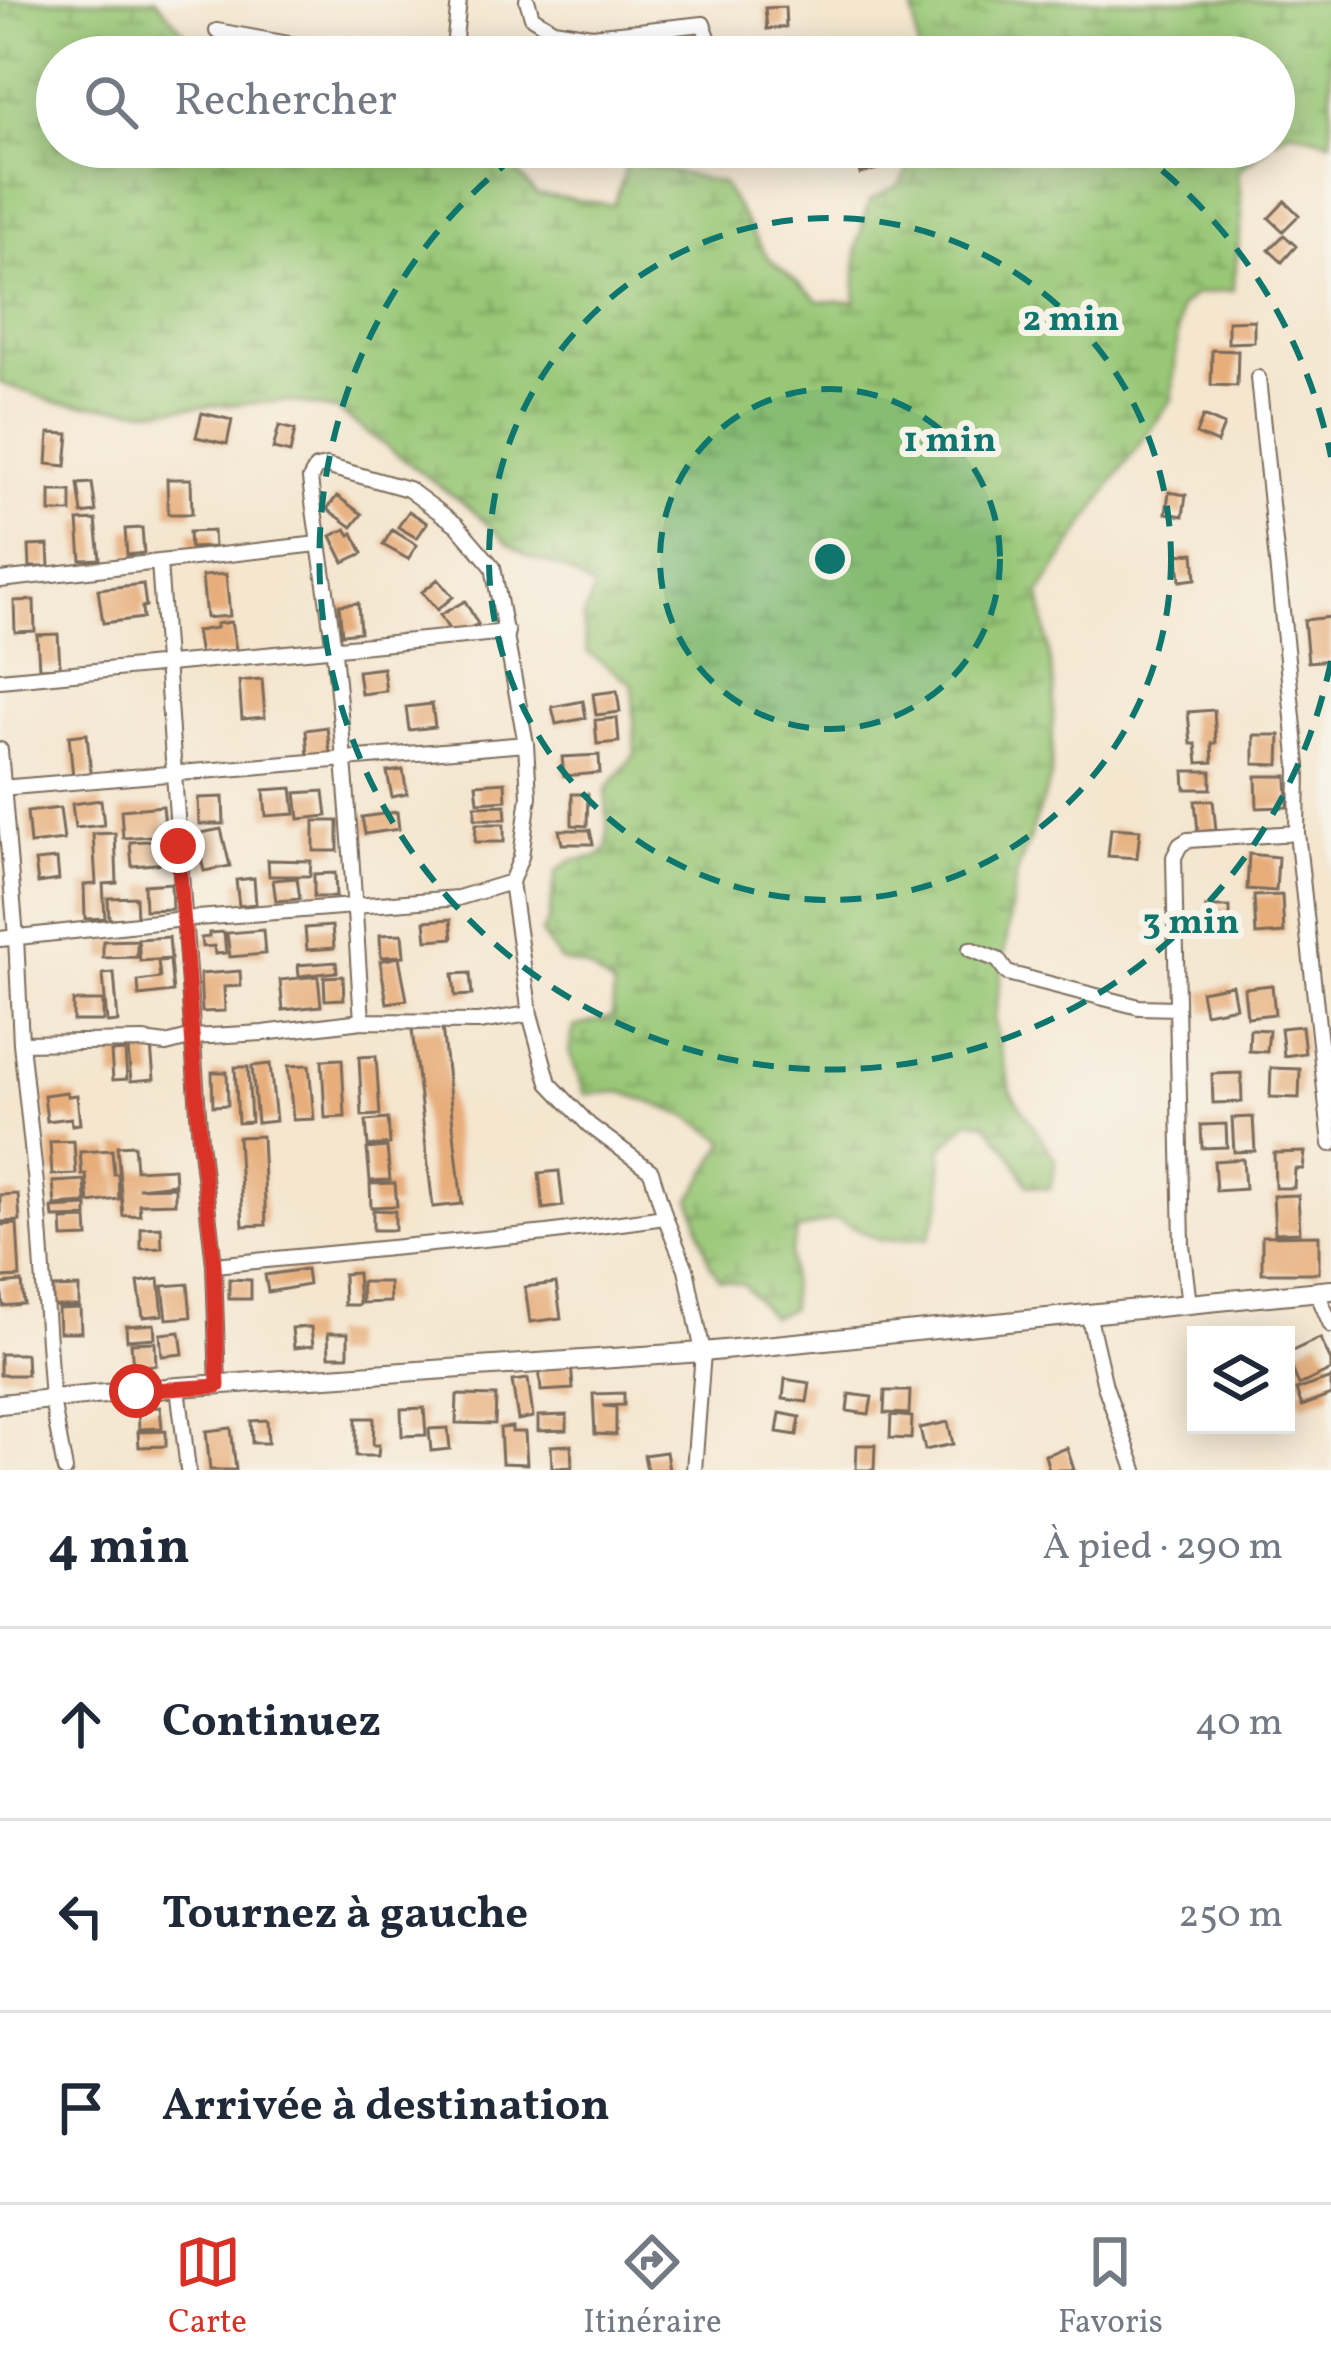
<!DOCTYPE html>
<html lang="fr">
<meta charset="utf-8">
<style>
body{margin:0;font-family:Vollkorn,serif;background:#f2f2f3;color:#1f2937}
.controls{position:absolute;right:36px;bottom:36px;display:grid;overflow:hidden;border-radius:0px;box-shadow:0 6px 30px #0003}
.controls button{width:108px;height:108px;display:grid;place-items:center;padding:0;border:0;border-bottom:3px solid #e0e1e3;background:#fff;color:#1f2937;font:60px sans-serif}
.stop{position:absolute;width:36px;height:36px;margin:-27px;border:9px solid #d93025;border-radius:50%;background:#fff}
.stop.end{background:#d93025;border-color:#fff;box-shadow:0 3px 12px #0008}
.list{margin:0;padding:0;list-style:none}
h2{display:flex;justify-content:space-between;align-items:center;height:156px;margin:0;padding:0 48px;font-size:51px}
h2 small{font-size:39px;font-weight:400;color:#747a83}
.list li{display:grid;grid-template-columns:78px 1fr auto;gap:36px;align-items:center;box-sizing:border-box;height:192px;padding:0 48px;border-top:3px solid #e0e1e3}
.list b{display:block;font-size:45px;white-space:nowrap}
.list em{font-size:39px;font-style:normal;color:#747a83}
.icon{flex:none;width:66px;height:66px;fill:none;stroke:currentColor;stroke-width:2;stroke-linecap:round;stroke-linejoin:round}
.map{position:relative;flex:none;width:1331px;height:1470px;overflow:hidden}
.search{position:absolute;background:#fff;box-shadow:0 6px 30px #0003;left:36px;right:36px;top:36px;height:132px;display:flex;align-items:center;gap:30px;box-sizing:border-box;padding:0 42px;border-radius:66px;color:#747a83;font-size:45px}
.sheet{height:732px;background:#fff}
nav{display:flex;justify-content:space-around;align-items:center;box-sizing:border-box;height:168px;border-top:3px solid #e0e1e3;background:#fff;font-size:33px;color:#747a83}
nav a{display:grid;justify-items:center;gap:6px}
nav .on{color:#d93025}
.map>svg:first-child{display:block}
.wetland{fill:url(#wetland-marsh);stroke:#6a784a;stroke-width:3}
.building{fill:#e7ae7b}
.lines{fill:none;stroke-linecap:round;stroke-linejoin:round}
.street-casing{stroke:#7c6c5c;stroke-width:18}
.secondary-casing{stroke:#7c6c5c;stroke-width:22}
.street{stroke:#fff;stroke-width:14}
.secondary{stroke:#fff;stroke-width:18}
.route{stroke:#d93025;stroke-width:15}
.ring{fill:none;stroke:#0f766e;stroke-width:6;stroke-dasharray:21 15}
.centre{fill:#0f766e;stroke:#f7f3e8;stroke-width:6}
.ring-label{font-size:36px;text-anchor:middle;font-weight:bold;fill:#0f766e;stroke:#f7f3e8;stroke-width:12;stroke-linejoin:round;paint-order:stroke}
</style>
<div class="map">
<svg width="1331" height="1470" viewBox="0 0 1331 1470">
<defs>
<pattern id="wetland-marsh" width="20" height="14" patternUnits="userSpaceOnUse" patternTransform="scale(3)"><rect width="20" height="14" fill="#98c776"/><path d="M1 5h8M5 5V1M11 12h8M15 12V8" fill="none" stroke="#7da260"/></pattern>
</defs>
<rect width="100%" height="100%" fill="#f7f3e8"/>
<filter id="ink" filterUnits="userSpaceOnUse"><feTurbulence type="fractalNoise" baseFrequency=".00833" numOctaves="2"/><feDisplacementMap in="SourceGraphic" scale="24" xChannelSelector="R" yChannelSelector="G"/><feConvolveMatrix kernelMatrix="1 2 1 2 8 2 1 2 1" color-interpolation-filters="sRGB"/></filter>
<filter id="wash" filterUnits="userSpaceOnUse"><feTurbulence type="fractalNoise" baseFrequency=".004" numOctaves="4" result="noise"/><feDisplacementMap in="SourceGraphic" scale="48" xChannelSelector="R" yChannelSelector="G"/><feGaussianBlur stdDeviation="2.7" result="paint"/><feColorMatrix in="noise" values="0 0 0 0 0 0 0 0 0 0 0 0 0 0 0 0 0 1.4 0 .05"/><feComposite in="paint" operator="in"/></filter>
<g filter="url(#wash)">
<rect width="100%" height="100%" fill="#f4e6cf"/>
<path class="wetland" d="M0 0H156L193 42 235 57H57V147H500L507 161 536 194 614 205 628 161 722 183 768 258 819 301 855 302 857 246 869 201 900 184 919 147H1267L1238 171 1242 216 1233 290 1194 295 1180 308 1172 399 1113 481 1040 593 1054 686 1051 777 1016 876 994 1023 1012 1094 1056 1160 1050 1189 1028 1185 1009 1151 986 1123 969 1120 941 1150 942 1201 928 1239 879 1240 836 1219 797 1230 790 1255 791 1309 771 1317 743 1284 719 1279 709 1262 691 1199 726 1141 689 1117 623 1092 585 1094 569 1051 574 1027 612 1017 614 987 586 967 561 961 541 934 549 920 556 872 570 861 598 857 608 847 606 790 635 754 633 684 587 652 583 620 594 589 564 569 529 557 509 544 472 510 337 410 286 401 149 410 59 403 0 383Z
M912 0H1331V141L1289 130 1274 141V57H919Z"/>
<g id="blocks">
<path class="building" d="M785 7 786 27 767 29 765 8Z
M873 150 878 169 860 174 855 155Z
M1285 201 1299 215 1283 231 1269 218Z
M1284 235 1296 246 1282 262 1269 250Z
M1254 320V342L1228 343V321Z
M1212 350 1238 351 1237 386 1211 385Z
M202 413 232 420 227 444 196 437Z
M1203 416 1224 425 1217 443 1196 434Z
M279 426 295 430 290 453 273 449Z
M49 433 69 434 66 466 47 464Z
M167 479H191L192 514H168Z
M92 483 96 512 82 514 78 484Z
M50 491H71V512H50Z
M1169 492 1186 495 1183 516 1166 513Z
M337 496 362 514 352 527 327 509Z
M409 511 427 523 417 538 398 527Z
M96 520 100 559 81 560 78 521Z
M142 528 144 553 127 555 125 529Z
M346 529 350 535 353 533 363 553 344 562 331 536Z
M392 530 417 545 408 559 383 545Z
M213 531 214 547 190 548 189 532Z
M48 545 49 567H30L29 546Z
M1194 553 1196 579 1180 581 1178 554Z
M226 574 230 616 206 618 202 576Z
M438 579 453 597 437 610 422 592Z
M143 584 146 606 142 607 143 618 103 623 98 589Z
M34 600 35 631 15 632 14 601Z
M465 601 478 624 453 636 440 615Z
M358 603 360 632 342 634 339 605Z
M1331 617V660L1308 662 1304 620Z
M231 622 237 654 200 656 196 631 216 628V624Z
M58 634 60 667 39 668 37 635Z
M383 668 386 691 361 694 358 671Z
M262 679 265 717 242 719 239 681Z
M617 691 620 712 596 715 593 694Z
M583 701 586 718 556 724 552 707Z
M432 704 435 727 409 730 406 707Z
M1214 710 1216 743H1212L1213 762 1198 763 1196 744H1191L1188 712Z
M617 718 619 742 597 744 595 720Z
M327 727 330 753 308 756 306 730Z
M87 734 91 775 73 777 69 736Z
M1254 735H1280L1279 765 1254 764Z
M599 755 600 773 564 776 562 757Z
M403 770 407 794 392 797 387 772Z
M1184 771H1211V789H1185Z
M1256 776H1287L1288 807 1257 808Z
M505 782 506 800 478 802 476 784Z
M292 788 295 814 266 816 264 790Z
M324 791 327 816 299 819 296 793Z
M572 794H588L587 826 572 825Z
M223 797 224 824H199L198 798Z
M101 800 104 825 75 828 72 804Z
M1213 800 1216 830 1198 832 1195 801Z
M505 805 506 819H475V806Z
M163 806 166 835 123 838 121 810Z
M60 808 64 840 30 844 27 812Z
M397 812 399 829 365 834 362 817Z
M314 821H338V851H314Z
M476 824H504V842H475Z
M1111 828 1140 830 1137 858 1108 856Z
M221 829 230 866 204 871 196 834Z
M559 830H590L593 844H562Z
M115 833 117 883 103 884 105 918 85 919 84 885 96 884 93 834Z
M164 840 166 863 132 866 130 842Z
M1249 854 1278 857 1276 891 1247 889Z
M57 859 59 880 38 883 35 861Z
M268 860 311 861 310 876H269Z
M335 873 336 897H314V874Z
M254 878 256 904 239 906 236 880Z
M297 878 300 899 276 901 273 880Z
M171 883 172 909 145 910 144 885Z
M1282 895 1284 933 1256 935 1254 896Z
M136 897 137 918 109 919 108 898Z
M1206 907H1230V932H1206Z
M451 919 453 938 427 940 425 921Z
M332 926 334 948 307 950 305 928Z
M263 930 265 954 230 957 227 933Z
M224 932 226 953 215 954 214 946 202 947 201 938 209 937V933Z
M402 934 404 956 381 957 380 935Z
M169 937 171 959 140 961 138 939Z
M137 940V957L103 958V941Z
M399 957 407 1000 387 1003 380 961Z
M170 960 173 992 139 996 138 981 160 978 158 961Z
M336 962 337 972 299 976 298 965Z
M240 971 241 986 224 987 225 1011 202 1012 200 974Z
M114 973 118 1022 107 1023 103 974Z
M470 973 472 995 455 996 453 974Z
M318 976 321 1006 283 1010 280 980Z
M343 976 344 999 325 1000 324 977Z
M1232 985 1236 1007 1205 1013 1201 991Z
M1272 985 1275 1014 1247 1017 1244 988Z
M73 1001H103V1021H73Z
M1302 1026 1305 1053 1284 1056 1281 1028Z
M442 1027 462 1204 433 1207 412 1030Z
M1250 1029 1269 1030 1267 1052 1249 1051Z
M151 1046 154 1079 131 1081 128 1049Z
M125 1051 127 1079 113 1080 111 1052Z
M376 1056 380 1115 362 1116 359 1057Z
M342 1059 345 1117 325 1118 322 1060Z
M270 1064 276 1121 257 1123 252 1066Z
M309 1065 314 1119 293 1120 288 1066Z
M235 1067H248L251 1122 238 1123Z
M1271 1068 1300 1069 1299 1098 1270 1097Z
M212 1072H227L228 1105 213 1106Z
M1241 1073 1242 1102 1213 1103 1212 1074Z
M67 1092 68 1096 77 1095 80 1124 72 1125 71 1118 47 1121 44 1095Z
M1253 1117 1255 1151 1234 1152 1232 1118Z
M388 1119 390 1144 368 1146 366 1121Z
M1226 1124 1227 1147 1202 1148 1201 1125Z
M262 1136 266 1225 243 1226 238 1137Z
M74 1141 76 1174 52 1175 50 1142Z
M134 1145 136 1170 174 1168 175 1184 138 1188 175 1187V1203L139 1204 140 1215 123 1216 117 1146Z
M387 1147 390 1180 370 1181 367 1149Z
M112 1150 114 1174H118L119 1199 89 1203 86 1174 82 1175 80 1152Z
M1305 1152 1303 1169H1295L1294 1188H1275L1274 1153Z
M1243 1159 1245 1189 1216 1191 1214 1161Z
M559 1171 563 1206 543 1209 539 1173Z
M85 1180 86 1203 55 1205 53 1182Z
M395 1183 397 1206 371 1207 370 1184Z
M18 1194 20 1221 0 1222V1195Z
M1298 1195 1300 1232 1275 1233 1273 1196Z
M87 1206V1217L53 1218 52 1208Z
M373 1210 395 1211V1230H373Z
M87 1219 88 1237 63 1238 62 1220Z
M17 1224 20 1277 1 1278 0 1225Z
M161 1227 162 1248 141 1249V1228Z
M1319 1235V1273H1262V1236Z
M306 1269 308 1285 268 1292 265 1275Z
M357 1273 359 1305H344L343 1274Z
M159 1279 163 1315 143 1317 138 1282Z
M229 1279 251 1280V1299H229Z
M22 1282 24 1304 3 1306 1 1284Z
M361 1282H389L390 1302 362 1303Z
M556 1283 561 1318 530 1322 525 1287Z
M188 1284 191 1317 167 1319 163 1286Z
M79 1287V1306H53V1288Z
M80 1308 81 1332H59L58 1309Z
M154 1324 155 1338 127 1340 126 1326Z
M311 1327 313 1346 294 1348 292 1328Z
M180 1332 183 1354 162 1356 160 1334Z
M328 1333H348V1356H329Z
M1320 1338 1331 1361V1370L1299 1385 1286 1354Z
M155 1342 156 1365 133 1367 131 1343Z
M0 1354H26L27 1375H0Z
M571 1363 573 1389 541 1391 539 1365Z
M1331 1378V1395L1302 1406 1296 1390Z
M528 1379 533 1417 518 1420 512 1381Z
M785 1379 810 1383 807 1402 783 1399Z
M885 1391H910L909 1414 884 1413Z
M624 1393V1405L603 1406 616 1407V1435L595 1434 593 1394Z
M849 1394 872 1397 869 1414 847 1411Z
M457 1395 496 1396 495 1424 456 1423Z
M160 1407 162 1428 139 1429 138 1408Z
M424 1408 426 1435 402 1436 401 1409Z
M780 1413 800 1417 797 1435 777 1432Z
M567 1415V1430L538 1431V1416Z
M891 1415 912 1417 911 1439 890 1438Z
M356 1418H374L373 1445H379L378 1456H356Z
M267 1420 268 1443H252L251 1421Z
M948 1422 953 1444 925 1450 920 1428Z
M512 1427V1432H525L527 1464 502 1463 500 1428Z
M231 1428 236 1470H210L206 1431Z
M448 1428 450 1449 431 1451 429 1429Z
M166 1431V1446L139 1447 138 1432Z
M571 1445 572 1467 552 1468 551 1446Z
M857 1445H875L874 1470H856Z
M1067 1448 1074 1470H1049L1045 1455Z
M666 1452 669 1470H647L644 1455Z"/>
</g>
</g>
<g filter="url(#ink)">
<use href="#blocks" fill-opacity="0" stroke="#7c6c5c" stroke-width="3"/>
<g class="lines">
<g class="street-casing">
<path id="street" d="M527 0 532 17 553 30 592 36 703 24 708 37 705 57
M217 31 361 57
M453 57 459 0
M1258 378 1298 766 1297 833 1331 1144
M159 562 200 1141 214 1265 218 1386
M0 580 318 544
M0 680 507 632
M0 750 16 937 21 1043 39 1213 52 1400 65 1470
M0 788 526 744
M511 882 530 1014 549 1083 589 1125 651 1171 665 1217
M0 939 184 919 458 898 511 882 521 857 529 796 526 744 493 567 457 525 408 489 326 466 316 468 310 479C317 537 328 595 334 653 347 775 354 898 362 1021
M970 949 998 960 1007 973 1139 1007 1177 1008
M21 1043 143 1041 166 1044 193 1037 263 1033 362 1021 478 1022 530 1014
M214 1265 547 1233 665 1217 686 1269 703 1352 694 1470
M1316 1290 1331 1325
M1189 1305 1182 1245 1174 857 1180 845 1188 840 1297 833
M1088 1313 1105 1386 1135 1470
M178 1387 188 1470"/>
</g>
<g class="secondary-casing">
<path id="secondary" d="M0 1404 178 1387 703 1352 1331 1290"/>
</g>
<use href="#street" class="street"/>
<use href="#secondary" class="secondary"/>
</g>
</g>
<g class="lines" filter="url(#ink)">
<path class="route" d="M136 1391 218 1386 214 1264 200 1142 178 846"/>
</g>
<circle cx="830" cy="559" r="170" fill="#0f766e" fill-opacity=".12"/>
<g class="ring">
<circle cx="830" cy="559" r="170"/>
<circle cx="830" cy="559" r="341"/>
<path d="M1331 661A511 511 0 1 1 526 148M737 57A511 511 0 0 1 923 57M1134 148A511 511 0 0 1 1331 457"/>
</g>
<circle cx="830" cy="559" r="18" class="centre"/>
<g class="ring-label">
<text x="1071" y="330">2 min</text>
<text x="950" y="451">1 min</text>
<text x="1191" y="933">3 min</text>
</g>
</svg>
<div class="controls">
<button><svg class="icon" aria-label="layers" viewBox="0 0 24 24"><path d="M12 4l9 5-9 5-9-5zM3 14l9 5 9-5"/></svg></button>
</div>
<div class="stop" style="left:136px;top:1391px"></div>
<div class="stop end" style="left:178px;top:846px"></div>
<div class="search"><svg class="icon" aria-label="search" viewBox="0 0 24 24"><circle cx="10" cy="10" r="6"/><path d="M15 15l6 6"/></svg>Rechercher</div>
</div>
<section class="sheet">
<h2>4 min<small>À pied · 290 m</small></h2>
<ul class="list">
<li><svg class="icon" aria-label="ahead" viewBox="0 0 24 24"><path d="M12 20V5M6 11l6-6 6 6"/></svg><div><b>Continuez</b></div><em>40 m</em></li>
<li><svg class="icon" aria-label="left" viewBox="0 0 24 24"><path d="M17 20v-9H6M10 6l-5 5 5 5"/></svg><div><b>Tournez à gauche</b></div><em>250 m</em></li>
<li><svg class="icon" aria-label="arrive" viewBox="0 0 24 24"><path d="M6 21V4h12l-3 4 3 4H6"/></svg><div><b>Arrivée à destination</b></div></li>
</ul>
</section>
<nav>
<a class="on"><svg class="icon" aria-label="map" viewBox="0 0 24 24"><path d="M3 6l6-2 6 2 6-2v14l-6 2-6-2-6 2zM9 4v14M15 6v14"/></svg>Carte</a>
<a><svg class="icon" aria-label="directions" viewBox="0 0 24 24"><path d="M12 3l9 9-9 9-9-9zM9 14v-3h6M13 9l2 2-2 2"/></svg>Itinéraire</a>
<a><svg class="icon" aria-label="saved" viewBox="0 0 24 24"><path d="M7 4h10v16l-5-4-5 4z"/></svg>Favoris</a>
</nav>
